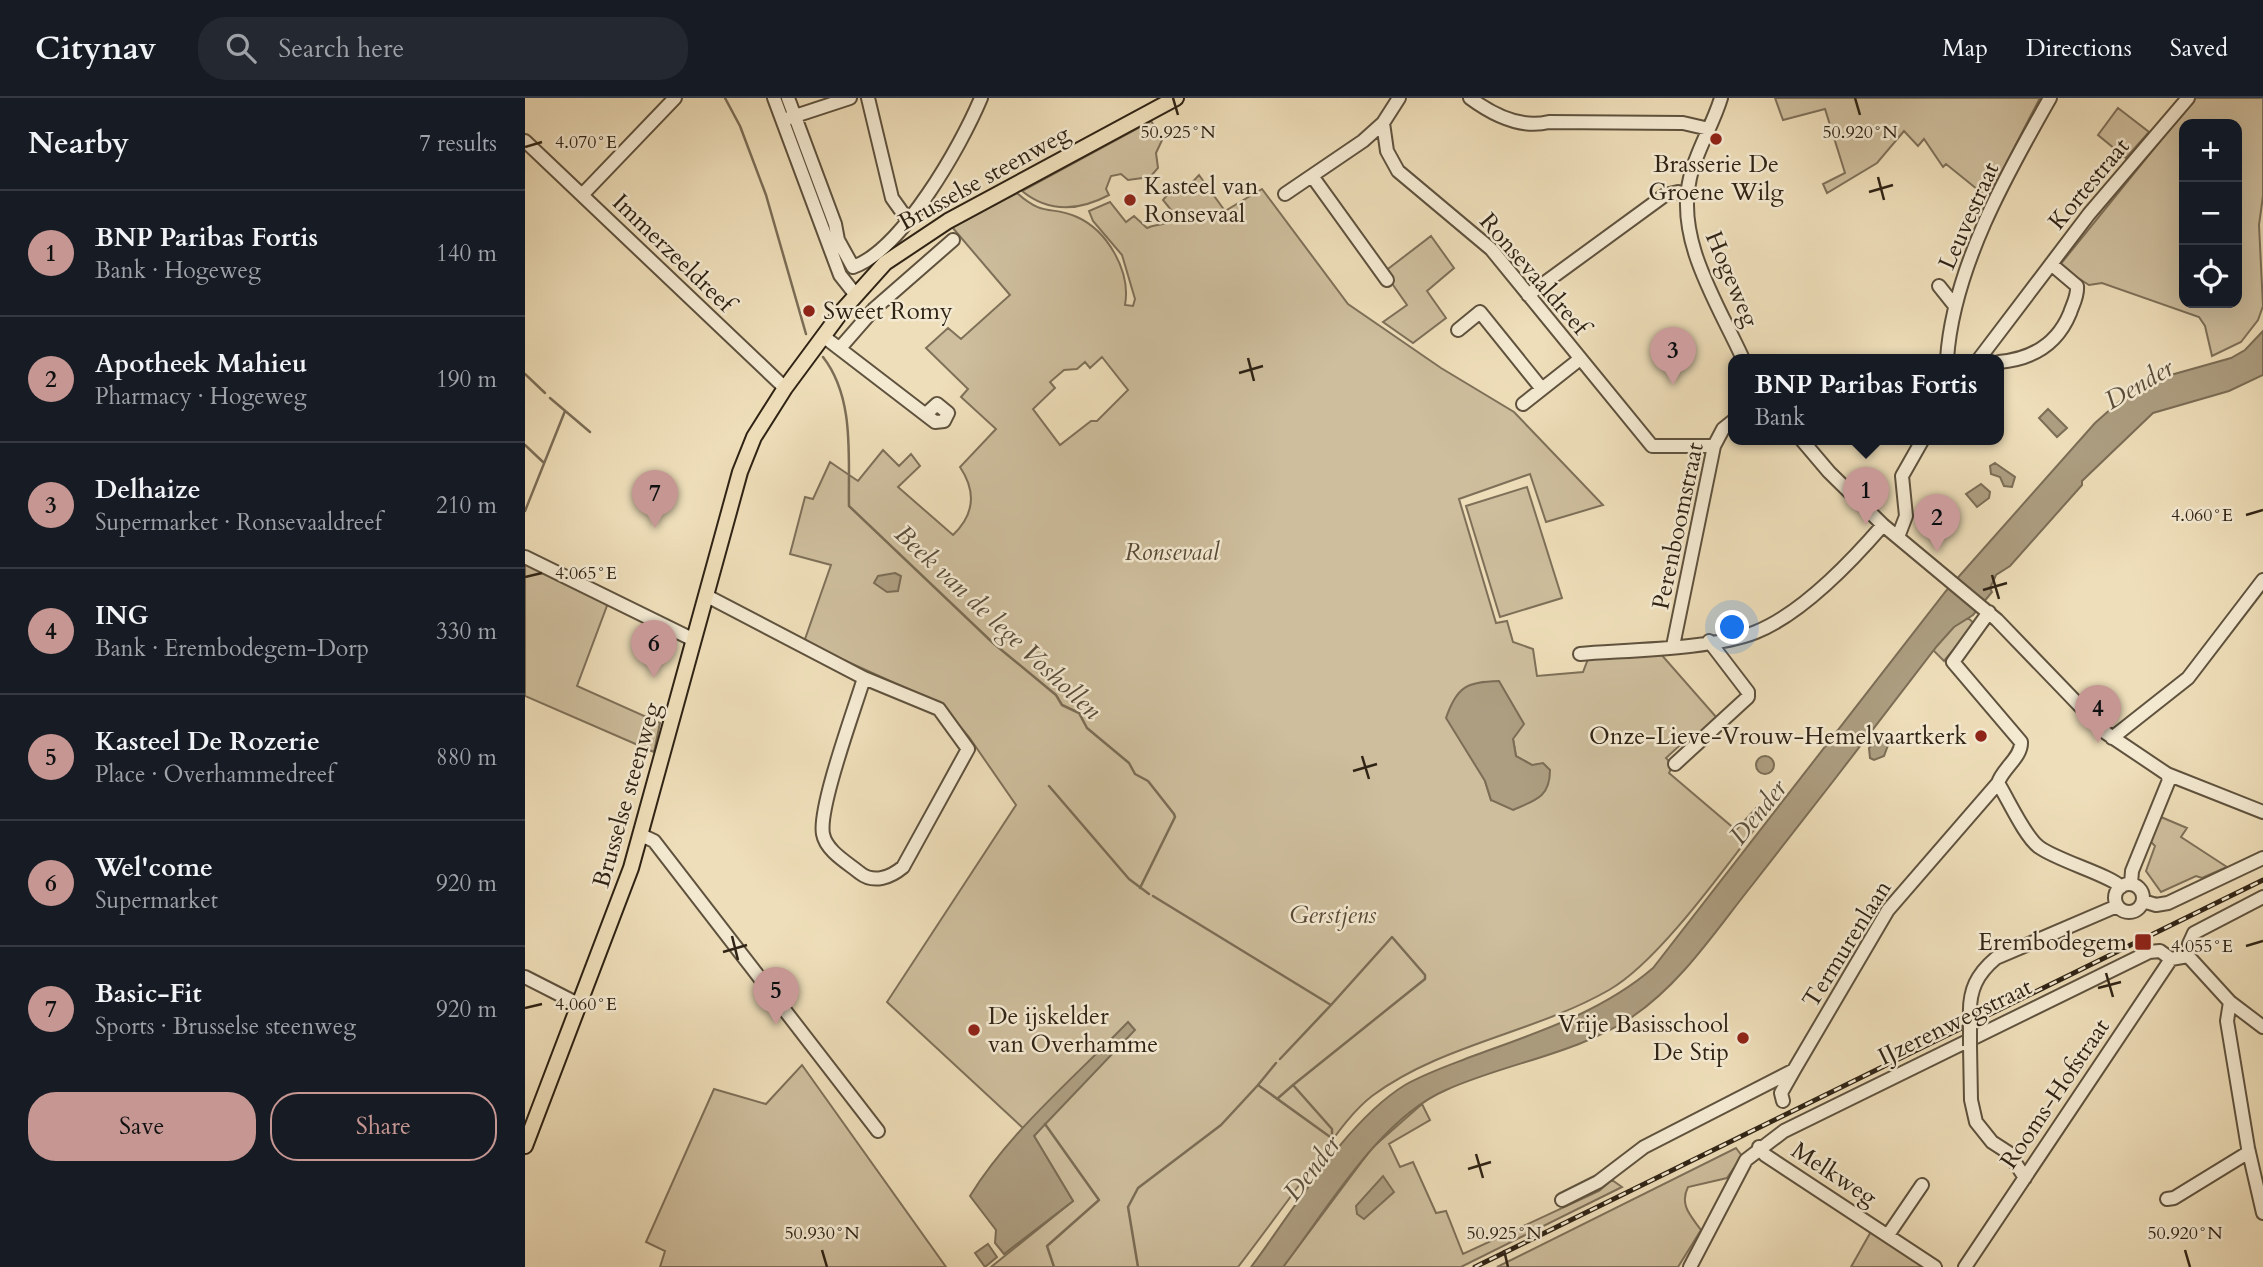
<!DOCTYPE html>
<meta charset="utf-8">
<style>
body{margin:0;font-family:Cardo,serif;background:#242831;color:#f1f3f6}
.controls{position:absolute;right:21px;top:21px;display:grid;overflow:hidden;border-radius:14px;box-shadow:0 7px 28px #0002}
.controls button{width:63px;height:63px;display:grid;place-items:center;padding:0;border:0;border-bottom:2px solid #363941;background:#171b24;color:#f1f3f6;font:35px sans-serif}
.you{position:absolute;left:1208px;top:530px;width:24px;height:24px;margin:-18px;border:5px solid #fff;border-radius:50%;background:#1a73e8;box-shadow:0 0 0 10px #1a73e833}
.badge{display:grid;place-items:center;width:46px;height:46px;border-radius:50%;background:#c59692;color:#111;font-size:23px;font-weight:700}
.pin{position:absolute;translate:-50% -58px;filter:drop-shadow(0 2px 4px #0008)}
.pin::after{content:'';position:absolute;top:37px;width:24px;height:21px;background:inherit;clip-path:polygon(0 0,100% 0,50% 100%)}
.popup{position:absolute;left:1203px;top:256px;width:276px;height:91px;box-sizing:border-box;display:grid;place-content:center;border-radius:14px;background:#171b24;filter:drop-shadow(0 2px 5px #0005);font-size:23px;white-space:nowrap;color:#9ea1a6}
.popup b{font-size:26px;color:#f1f3f6}
.popup::after{content:'';position:absolute;left:50%;top:100%;margin-left:-14px;border:14px solid transparent;border-top-color:#171b24}
.list{margin:0;padding:0;list-style:none}
h2{display:flex;justify-content:space-between;align-items:center;height:91px;margin:0;padding:0 28px;font-size:30px}
h2 small{font-size:23px;font-weight:400;color:#9ea1a6}
.list li{display:grid;grid-template-columns:46px 1fr auto;gap:21px;align-items:center;box-sizing:border-box;height:126px;padding:0 28px;border-top:2px solid #363941}
.list b{display:block;font-size:26px;white-space:nowrap}
.list p{margin:0;font-size:23px;white-space:nowrap;color:#9ea1a6}
.list em{font-size:23px;font-style:normal;color:#9ea1a6}
.actions{display:flex;gap:14px;padding:21px 28px}
.actions a{flex:1;padding:16px 0;border:2px solid #c59692;border-radius:28px;text-align:center;font-size:24px;color:#c59692}
.actions .main{background:#c59692;color:#111}
.icon{flex:none;width:38px;height:38px;fill:none;stroke:currentColor;stroke-width:2;stroke-linecap:round;stroke-linejoin:round}
.map{position:relative;flex:none;width:1738px;height:1169px;overflow:hidden}
header{display:flex;align-items:center;gap:42px;box-sizing:border-box;height:98px;padding:0 35px;background:#171b24;border-bottom:2px solid #363941}
header strong{font-size:33px}
nav{display:flex;gap:38px;margin-inline-start:auto;font-size:24px}
.search{width:490px;height:63px;background:#242831;display:flex;align-items:center;gap:18px;box-sizing:border-box;padding:0 24px;border-radius:28px;color:#9ea1a6;font-size:26px}
main{display:flex}
aside{flex:1;background:#171b24}
.map>svg:first-child{display:block}
.green{fill:#cebe9d;stroke:#7e7059;stroke-width:2;fill-rule:evenodd}
.water{fill:#ad9e81;stroke:#7b6d56;stroke-width:2}
.lines{fill:none;stroke-linecap:round;stroke-linejoin:round}
.stream{stroke:#7b6d56;stroke-width:2.5}
.minor-casing{stroke:#5f523e;stroke-width:16}
.major-casing{stroke:#2f2315;stroke-width:18}
.minor{stroke:#f4ead2;stroke-width:12}
.major{stroke:#eedeb9;stroke-width:14}
.rail-casing{stroke:#2f2315;stroke-width:5}
.rail{stroke:#f4ead2;stroke-width:2.5;stroke-dasharray:8;stroke-linecap:butt}
.minor-bridge-casing{stroke:#5f523e;stroke-width:16;stroke-linecap:butt}
.minor-bridge{stroke:#f4ead2;stroke-width:12}
.ticks{fill:none;stroke:#2f2315;stroke-width:2.5}
.poi-dot{fill:#8f2418;stroke:#f4ead2;stroke-width:2.5}
.labels{text-anchor:middle;dominant-baseline:central;stroke-width:5;stroke-linejoin:round;paint-order:stroke}
.poi-label{font-size:24px;fill:#2f2315;stroke:#f4ead2;text-anchor:start}
.street-label{font-size:24px;fill:#2f2315;stroke:#f4ead2}
.park-label{font-size:24px;font-style:italic;fill:#574a37;stroke:#f4ead2}
.water-label{font-size:26px;font-style:italic;fill:#5b4e3b;stroke:#f4ead2}
.ticks-label{font-size:18px;text-anchor:middle;fill:#2f2315;stroke:#f4ead2;stroke-width:5;stroke-linejoin:round;paint-order:stroke}
</style>
<header>
<strong>Citynav</strong>
<div class="search"><svg class="icon" aria-label="search" viewBox="0 0 24 24"><circle cx="10" cy="10" r="6"/><path d="M15 15l6 6"/></svg>Search here</div>
<nav><a>Map</a><a>Directions</a><a>Saved</a></nav>
</header>
<main>
<aside>
<h2>Nearby<small>7 results</small></h2>
<ul class="list">
<li><span class="badge">1</span><div><b>BNP Paribas Fortis</b><p>Bank · Hogeweg</p></div><em>140 m</em></li>
<li><span class="badge">2</span><div><b>Apotheek Mahieu</b><p>Pharmacy · Hogeweg</p></div><em>190 m</em></li>
<li><span class="badge">3</span><div><b>Delhaize</b><p>Supermarket · Ronsevaaldreef</p></div><em>210 m</em></li>
<li><span class="badge">4</span><div><b>ING</b><p>Bank · Erembodegem-Dorp</p></div><em>330 m</em></li>
<li><span class="badge">5</span><div><b>Kasteel De Rozerie</b><p>Place · Overhammedreef</p></div><em>880 m</em></li>
<li><span class="badge">6</span><div><b>Wel'come</b><p>Supermarket</p></div><em>920 m</em></li>
<li><span class="badge">7</span><div><b>Basic-Fit</b><p>Sports · Brusselse steenweg</p></div><em>920 m</em></li>
</ul>
<div class="actions"><a class="main">Save</a><a>Share</a></div>
</aside>
<div class="map">
<svg width="1738" height="1169" viewBox="0 0 1738 1169">
<rect width="100%" height="100%" fill="#eedeb9"/>
<filter id="stains"><feTurbulence type="fractalNoise" baseFrequency=".00286" numOctaves="4"/><feColorMatrix values="0 0 0 0 .2 0 0 0 0 .09 0 0 0 0 .02 0 0 0 .5 -.17"/></filter>
<radialGradient id="worn" r=".72"><stop offset=".6" stop-color="#630" stop-opacity="0"/><stop offset="1" stop-color="#630" stop-opacity=".3"/></radialGradient>
<path class="green" d="M1250 0H1515L1463 100 1421 66 1418 69 1399 41 1393 48 1379 33 1352 65 1302 95 1298 86 1320 75 1300 11 1258 22Z
M1670 0H1738V98L1734 127 1738 208 1733 222 1716 244 1687 258 1680 228 1674 219 1577 185 1564 187 1534 168ZM1659 26H1712V205H1659Z
M1593 10 1624 34 1601 60 1573 37Z
M626 23 638 40 631 55 633 70 625 79 603 82 596 76 586 78 581 91 584 97C554 113 524 115 497 93Z
M674 77 700 113 737 91 823 206 916 270 989 314 1078 407 1021 424 1005 376 934 401 971 525 982 523 988 544 1008 551 1012 578 1058 574 1063 561 1135 555 1192 620 1162 649 1155 647 1141 660 1148 667 1144 675 1211 732 1234 707 1242 715C1204 764 1135 863 1084 892 1009 935 917 946 847 998 824 1016 807 1043 789 1067 764 1101 739 1135 713 1169H466L548 1103 509 1038 603 925 499 1031 362 904 491 707 444 639 416 606 279 544 306 467 265 456 280 399 288 401 305 364 333 383 358 352 374 368 386 356 395 368 373 389 428 437C450 416 451 393 435 369L471 331 436 299 443 291 401 250 423 230 436 241 485 197 427 129 492 95C520 120 526 107 552 119 583 133 606 174 600 207L608 208 610 201 597 157 568 123 564 113 585 104 601 124 609 118 622 130C634 124 643 131 647 113L638 102 651 86 659 93ZM577 259 603 292 572 323H566L535 347 508 311 530 290 525 284 539 272 552 271 560 264 565 270ZM988 641 991 658 1007 667 966 702 960 683Z
M906 138 929 170 902 193 921 220 888 245 858 224 882 207 859 174Z
M1002 389 1037 500 975 519 941 408Z
M0 465 83 505 52 588 135 625 129 654 0 598Z
M1443 520 1450 526 1419 563 1408 552 1428 529Z
M1636 719 1662 730 1656 739 1702 769 1677 780 1671 778 1636 794 1621 773 1630 748 1625 743Z
M277 967 421 1169H135L140 1153 121 1144 189 991 241 1006Z
M897 1006 905 1022 864 1046 875 1069 888 1064 911 1115 921 1113 938 1156 1074 1093 1087 1082 1097 1089 936 1169H758L847 1050Z
M1211 1050 1217 1058 1202 1080 1163 1089C1154 1107 1166 1118 1176 1132L1153 1169H972Z
M1348 1130 1403 1169H1326Z"/>
<path class="water" d="M1738 233V277L1704 293 1628 315 1557 383V387L1485 468 1471 477 1465 490 1467 494 1448 517 1429 529 1412 548C1351 628 1290 707 1228 786 1191 832 1157 885 1107 919 1052 956 981 965 921 992 854 1021 802 1112 758 1169H726C769 1112 820 1024 880 987 901 975 925 967 948 958 1011 935 1077 914 1128 870L1421 493 1570 325 1605 294 1628 282 1706 260 1720 252Z
M1523 311 1542 330 1532 339 1514 320Z
M1470 365 1490 379 1487 389 1479 388 1475 379 1466 376 1465 368Z
M1456 386 1465 394 1464 400 1452 409 1441 396Z
M370 475 376 478 373 493 362 494 349 485 353 478Z
M974 583 999 626 988 641 991 658 1007 667 1018 665 1025 672C1025 699 1011 702 988 712L966 702 960 683 921 620C932 588 942 584 974 583Z
M1362 636 1366 639 1359 658 1349 662 1345 660 1344 650 1354 639Z
M1231 667a9 9 0 1 1 18 0a9 9 0 1 1-18 0Z
M603 924 610 932 509 1038 548 1103 479 1156 470 1145 471 1132 445 1098C485 1033 550 979 603 924Z
M858 1078 869 1094 839 1121 832 1116 831 1108Z
M463 1146 472 1159 460 1169 450 1155Z"/>
<g class="lines">
<path class="stream" d="M200 0 215 28 241 97 281 236
M298 259C330 300 323 359 324 408L468 545 531 597 537 607 554 615 562 630 604 665 610 676 623 683 649 716 650 719 615 790
M0 276 20 295
M25 300 65 334
M0 347 18 364
M0 413 40 313
M524 688 604 781 624 796
M628 798 806 907 755 961
M751 965 733 987 808 1041
M768 987 900 881V877L867 839 806 907
M752 1001 768 987 807 1031V1038
M520 1026 574 1102 522 1148 529 1169
M613 1169 603 1109 613 1090 696 1027 733 987"/>
<g class="minor-casing">
<path id="minor" d="M249 0 315 177 330 196
M263 0 310 126 313 142 328 169
M343 0 367 100 382 121
M874 0 858 25 862 53 873 73 966 151 1127 348H1189
M945 0C968 17 996 31 1024 24L1158 25 1184 31
M1196 0C1188 27 1171 53 1165 80 1150 142 1193 206 1218 261
M264 20 325 0
M0 43 260 290
M787 78 862 182
M760 96 838 43 858 25
M57 97 150 0
M328 169C377 152 436 48 456 0
M1414 188 1430 208
M1003 197 1140 97 1153 94
M933 232 955 214 1017 291
M298 238 410 324 419 323 423 315 412 306 401 316
M315 250 349 211 428 142
M1422 261C1428 171 1481 77 1525 0
M1454 261 1564 116 1663 0
M1474 264C1507 261 1532 247 1545 215 1548 206 1553 198 1552 188L1526 166
M998 306 1055 261
M1276 341 1304 374 1358 427 1472 522 1581 635 1642 676 1644 682 1607 773 1606 786
M1373 439 1381 418 1377 378 1398 341
M0 459 169 542
M182 498 339 580 414 611 443 651 378 769C366 779 349 786 335 775 323 765 301 753 298 736 293 710 330 610 339 580
M1148 548 1189 348 1198 331 1208 323
M1055 556C1103 552 1189 551 1231 534 1278 515 1326 464 1358 427
M1587 640 1663 580 1738 482
M1150 666 1223 599V594L1184 543
M1642 676 1738 714
M1473 685C1483 701 1500 739 1514 749 1531 762 1587 778 1596 789
M116 737 129 743 353 1033
M1590 800a14 14 0 1 1 28 0a14 14 0 1 1-28 0Z
M1618 803 1631 807 1643 805 1738 760
M1663 858 1705 904 1738 929
M1663 858 1664 846 1669 835 1738 799
M0 879 55 907
M1705 904 1702 923 1723 1050 1738 1115
M1445 917C1444 892 1452 876 1471 860L1592 808
M1445 948 1446 1002 1451 1024 1467 1044 1484 1055 1500 1080
M1258 1003 1256 995 1269 972 1363 812 1473 685C1477 671 1497 659 1496 644L1428 564 1464 514
M1234 1049 1240 1057 1410 1169
M1642 1101 1649 1100 1724 1054
M1037 1102 1073 1084 1119 1049 1269 972
M1363 1137 1397 1087
M1165 1169 1221 1062 1259 1033 1624 854 1635 853 1646 861
M1440 1169 1646 861 1663 858"/>
</g>
<g class="major-casing">
<path id="major" d="M0 1048 106 770 215 374 229 339 260 290 317 213 360 165 423 123 651 0"/>
</g>
<use href="#minor" class="minor"/>
<use href="#major" class="major"/>
<g class="rail-casing">
<path id="rail" d="M950 1169 1738 782"/>
</g>
<use href="#rail" class="rail"/>
<g class="minor-bridge-casing">
<path id="minor-bridge" d="M1445 917V948"/>
</g>
<use href="#minor-bridge" class="minor-bridge"/>
</g>
<path class="ticks" d="M648 0 653 17M1330 0 1335 17M0 49 17 44M1353 79 1359 102M1344 94 1368 87M723 260 729 283M714 275 738 268M1721 417 1738 412M1467 477 1474 501M0 479 17 475M1458 492 1482 485M837 658 844 681M828 673 852 666M207 838 213 862M1721 848 1738 843M198 854 222 847M1581 875 1588 899M1573 890 1596 884M0 910 17 906M951 1056 958 1080M943 1071 966 1064M297 1152 302 1169M979 1152 983 1169M1660 1152 1665 1169"/>
<g class="poi-dot">
<circle cx="1191" cy="41" r="7"/>
<circle cx="605" cy="102" r="7"/>
<circle cx="284" cy="213" r="7"/>
<circle cx="1456" cy="638" r="7"/>
<rect x="1609" y="835" width="18" height="18" rx="3.5"/>
<circle cx="449" cy="932" r="7"/>
<circle cx="1218" cy="940" r="7"/>
</g>
<g class="labels">
<g class="poi-label">
<text x="1191" y="66" text-anchor="middle">Brasserie De<tspan x="1191" dy="28">Groene Wilg</tspan></text>
<text x="619" y="88">Kasteel van<tspan x="619" dy="28">Ronsevaal</tspan></text>
<text x="298" y="213">Sweet Romy</text>
<text x="1442" y="638" text-anchor="end">Onze-Lieve-Vrouw-Hemelvaartkerk</text>
<text x="1602" y="844" text-anchor="end">Erembodegem</text>
<text x="463" y="918">De ijskelder<tspan x="463" dy="28">van Overhamme</tspan></text>
<text x="1204" y="926" text-anchor="end">Vrije Basisschool<tspan x="1204" dy="28">De Stip</tspan></text>
</g>
<g class="street-label">
<text transform="translate(459 80) rotate(-29)">Brusselse steenweg</text>
<text transform="translate(1564 86) rotate(-50)">Kortestraat</text>
<text transform="translate(1444 118) rotate(-66)">Leuvestraat</text>
<text transform="translate(148 155) rotate(44)">Immerzeeldreef</text>
<text transform="translate(1009 176) rotate(49)">Ronsevaaldreef</text>
<text transform="translate(1207 181) rotate(67)">Hogeweg</text>
<text transform="translate(1153 428) rotate(-78)">Perenboomstraat</text>
<text transform="translate(102 697) rotate(-74)">Brusselse steenweg</text>
<text transform="translate(1322 846) rotate(-58)">Termurenlaan</text>
<text transform="translate(1430 924) rotate(-26)">IJzerenwegstraat</text>
<text transform="translate(1530 996) rotate(-56)">Rooms-Hofstraat</text>
<text transform="translate(1309 1076) rotate(33)">Melkweg</text>
</g>
<g class="park-label">
<text x="647" y="454">Ronsevaal</text>
<text x="808" y="817">Gerstjens</text>
</g>
<g class="water-label">
<text transform="translate(1614 286) rotate(-30)">Dender</text>
<text transform="translate(473 524) rotate(43)">Beek van de lege Voshollen</text>
<text transform="translate(1233 714) rotate(-51)">Dender</text>
<text transform="translate(787 1070) rotate(-52)">Dender</text>
</g>
</g>
<g class="ticks-label">
<text x="653" y="40">50.925°N</text>
<text x="1335" y="40">50.920°N</text>
<text x="61" y="50">4.070°E</text>
<text x="1677" y="423">4.060°E</text>
<text x="61" y="481">4.065°E</text>
<text x="1677" y="854">4.055°E</text>
<text x="61" y="912">4.060°E</text>
<text x="297" y="1141">50.930°N</text>
<text x="979" y="1141">50.925°N</text>
<text x="1660" y="1141">50.920°N</text>
</g>
<rect width="100%" height="100%" filter="url(#stains)"/>
<rect width="100%" height="100%" fill="url(#worn)"/>
</svg>
<div class="controls">
<button>+</button>
<button>−</button>
<button><svg class="icon" aria-label="locate" viewBox="0 0 24 24"><circle cx="12" cy="12" r="6"/><path d="M12 2v4M12 18v4M2 12h4M18 12h4"/></svg></button>
</div>
<div class="you"></div>
<div class="pin badge" style="left:1341px;top:427px">1</div>
<div class="popup"><b>BNP Paribas Fortis</b>Bank</div>
<div class="pin badge" style="left:1412px;top:454px">2</div>
<div class="pin badge" style="left:1148px;top:287px">3</div>
<div class="pin badge" style="left:1573px;top:645px">4</div>
<div class="pin badge" style="left:251px;top:927px">5</div>
<div class="pin badge" style="left:129px;top:580px">6</div>
<div class="pin badge" style="left:130px;top:430px">7</div>
</div>
</main>
